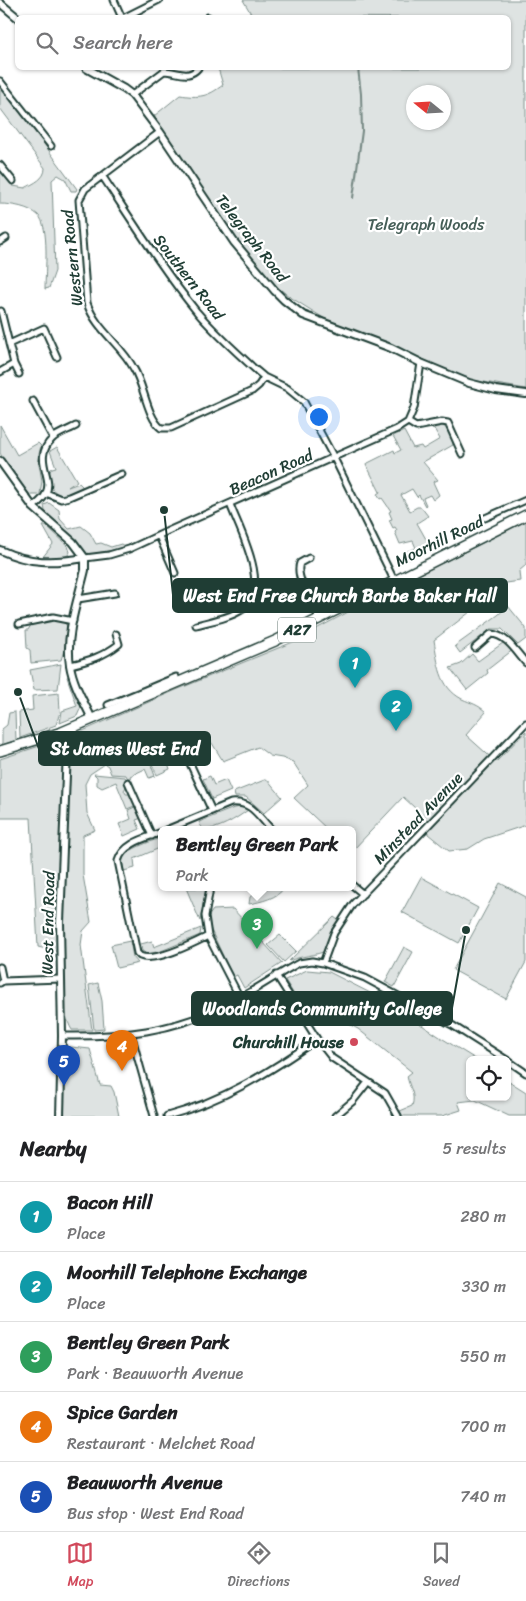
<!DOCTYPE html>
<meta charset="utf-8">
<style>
body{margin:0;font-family:Sriracha,sans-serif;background:#f6f6f6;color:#202124}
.controls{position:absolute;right:15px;bottom:15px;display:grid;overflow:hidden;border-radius:8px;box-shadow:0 1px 4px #0004}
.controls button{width:45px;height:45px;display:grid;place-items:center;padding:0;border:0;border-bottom:1px solid #e0e0e0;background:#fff;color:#202124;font:25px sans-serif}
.compass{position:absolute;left:406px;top:85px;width:45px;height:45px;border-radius:50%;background:#fff;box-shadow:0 1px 4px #0004;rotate:288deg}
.you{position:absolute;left:318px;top:416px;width:18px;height:18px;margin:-12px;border:4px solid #fff;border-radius:50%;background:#1a73e8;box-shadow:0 0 0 8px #1a73e833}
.badge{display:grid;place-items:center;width:32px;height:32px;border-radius:50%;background:#d1495b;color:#fff;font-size:16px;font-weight:700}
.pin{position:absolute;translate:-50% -41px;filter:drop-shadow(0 1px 2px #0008)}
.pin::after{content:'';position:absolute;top:26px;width:18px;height:15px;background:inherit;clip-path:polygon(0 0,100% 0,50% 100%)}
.popup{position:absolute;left:158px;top:826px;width:198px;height:65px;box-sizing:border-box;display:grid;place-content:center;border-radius:8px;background:#fff;filter:drop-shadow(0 1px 4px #0005);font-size:16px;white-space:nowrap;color:#757577}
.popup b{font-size:19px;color:#202124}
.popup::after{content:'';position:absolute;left:50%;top:100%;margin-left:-10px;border:10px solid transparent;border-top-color:#fff}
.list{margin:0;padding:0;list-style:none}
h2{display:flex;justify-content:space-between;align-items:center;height:65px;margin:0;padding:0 20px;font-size:21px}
h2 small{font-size:16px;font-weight:400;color:#757577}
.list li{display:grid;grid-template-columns:32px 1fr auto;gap:15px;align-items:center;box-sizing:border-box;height:70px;padding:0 20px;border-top:1px solid #e0e0e0}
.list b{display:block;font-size:19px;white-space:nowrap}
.list p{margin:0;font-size:16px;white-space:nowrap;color:#757577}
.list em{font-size:16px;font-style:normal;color:#757577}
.icon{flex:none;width:28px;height:28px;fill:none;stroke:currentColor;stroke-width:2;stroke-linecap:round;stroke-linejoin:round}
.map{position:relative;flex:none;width:526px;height:1116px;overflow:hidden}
.search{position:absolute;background:#fff;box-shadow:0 1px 4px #0004;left:15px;right:15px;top:15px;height:55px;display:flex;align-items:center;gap:12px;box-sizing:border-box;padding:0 18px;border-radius:8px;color:#757577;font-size:19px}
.sheet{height:415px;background:#fff}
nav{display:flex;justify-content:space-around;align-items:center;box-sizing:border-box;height:70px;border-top:1px solid #e0e0e0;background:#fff;font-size:14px;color:#757577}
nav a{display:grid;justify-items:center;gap:2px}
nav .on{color:#d1495b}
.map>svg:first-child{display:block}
.green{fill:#dee3e2;stroke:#7e908b;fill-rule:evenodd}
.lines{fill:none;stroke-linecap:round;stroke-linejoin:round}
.stream{stroke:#758883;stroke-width:2}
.minor-casing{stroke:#1f3d34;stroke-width:9}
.tertiary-casing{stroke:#1f3d34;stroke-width:10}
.primary-casing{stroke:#1f3d34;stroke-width:12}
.minor{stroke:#fff;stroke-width:5}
.tertiary{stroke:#fff;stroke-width:6}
.primary{stroke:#fff;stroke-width:9}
.poi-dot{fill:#d1495b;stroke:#fff;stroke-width:2}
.labels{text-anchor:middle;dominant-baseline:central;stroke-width:4.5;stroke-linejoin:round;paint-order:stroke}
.shield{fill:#fff;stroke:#627771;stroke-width:1}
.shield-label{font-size:15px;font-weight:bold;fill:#1f3d34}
.park-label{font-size:16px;fill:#455e57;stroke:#fff}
.street-label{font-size:16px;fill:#1f3d34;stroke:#fff}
.poi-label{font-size:16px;font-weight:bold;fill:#1f3d34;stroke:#fff;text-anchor:end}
.leader{fill:none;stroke:#1f3d34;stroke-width:2}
.callout-dot{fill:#1f3d34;stroke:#fff;stroke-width:2}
.callout{fill:#1f3d34;stroke:#1f3d34;stroke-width:2}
.callout-label{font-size:18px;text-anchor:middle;font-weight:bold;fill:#fff}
</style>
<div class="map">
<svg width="526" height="1116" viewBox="0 0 526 1116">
<rect width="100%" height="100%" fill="#fff"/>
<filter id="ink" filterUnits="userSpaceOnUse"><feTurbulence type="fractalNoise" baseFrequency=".02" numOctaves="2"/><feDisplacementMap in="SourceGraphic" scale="10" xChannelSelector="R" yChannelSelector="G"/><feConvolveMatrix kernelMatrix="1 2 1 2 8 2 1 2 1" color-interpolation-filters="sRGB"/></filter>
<g filter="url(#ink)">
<path class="green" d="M243 0H526V389L466 379 396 347 330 322 290 297 271 282 228 228 154 116 180 95C200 98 207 97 223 85L218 68H508V18L253 17ZM414 92H444V122H414Z
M0 84 77 189 76 191H71L65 179 58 175 52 180 55 271 49 288 45 289C45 273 50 226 38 215 29 207 12 204 0 204V165L13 181V186L25 188C34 183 45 179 45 168L0 108Z
M0 425 17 455 38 443 41 446 38 458 42 481 40 494 38 495H30L4 461 0 453Z
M441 425C449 428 453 437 453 445L423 462 438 480 433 482 439 495 433 500 430 495 423 498 426 505 425 506 419 495 417 497 412 489 401 495 410 511 417 507H421L428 516 417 523 431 548 408 560 405 552 416 548 413 541 400 544 395 532 397 530 395 527 393 528 389 520 392 519 389 512 391 511 382 498 380 499 377 494 380 492 366 464 394 450 395 453 401 450 393 436 404 431 413 448 421 446 423 449 440 439 433 427Z
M57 447 77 481 68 487 79 483 82 486V489L60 496 52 489 49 473 52 468 56 467 50 451Z
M49 503 59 510 60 519 69 529 81 526 90 533 96 544 101 543 111 547 121 544 124 546V548L86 555 74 540 45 511 44 505Z
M526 521V565L519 571 520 581 500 584 489 592 470 612 434 640C438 663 439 687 462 699 471 703 479 705 486 712L466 735 496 762 526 731V825L484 839 468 849 449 851 428 834 427 819 403 797 353 850 352 830H328L294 798 308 785 293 762 282 758 270 756 258 747 223 761 207 735 202 737 205 740 204 745 192 750 191 747 181 751 182 754 167 760 170 769 157 775 152 764 151 765 155 776 149 778 145 769 130 776 131 780 129 781 126 775 111 774 108 766 105 764 90 774 85 784 87 813 95 830 83 835V875L91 922 83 931 81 945 92 1030H72C60 1011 63 975 63 953L38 947 31 818H0V759L76 734 176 690 305 637 318 628 426 571Z
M43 526H47L68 546 70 552 68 555 60 558H42L53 544Z
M508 606 526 628V639L518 645 502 629H491L460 653 455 646 498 615Z
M50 619 63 621 67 626 65 647 61 660 31 663 30 650 27 648 26 630H28L31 625Z
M507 640 514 649 487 670 488 673 467 690 450 668 461 664 472 654 478 661Z
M61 664 58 689 34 690 30 670Z
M69 676 81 707 77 716 60 723 62 711 77 706 67 677Z
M59 693 60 712 56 725 20 738 19 712 33 710 32 696Z
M15 712 16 740 0 746 2 743V729L7 725 9 713Z
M94 774 125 777 128 784 124 790 126 794H131L137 805 127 809 116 782 102 788 97 785V777Z
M210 776 214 785 226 780 231 791 212 799 203 779Z
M267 779 282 797 264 813 246 797H235L234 792Z
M137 806 142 818 136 820 140 829 124 836 119 824 131 819 128 810Z
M242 807 248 810C236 819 218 830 203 830L199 822 234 808Z
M162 838V847L134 859 135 868 124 871C123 865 121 860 125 855 129 849 156 839 162 838Z
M421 877 478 908 459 943 402 912Z
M500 883 526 897V962L506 999 453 970Z
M186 888H206L200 921Z
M264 888H284C278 898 260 902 249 904L250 897Z
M233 909 282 963 244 988 237 975 233 977 210 928 208 917 213 910Z
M334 917 338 920 323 952C312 956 300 956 289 961Z
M201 928 200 935 161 951 147 954 142 951 141 944 152 941 154 947Z
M280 935 296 951 284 962 268 945Z
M130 941 133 957 138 963 117 968 111 945Z
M404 947 413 952 394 987 385 982Z
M307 970 329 972 384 1000 443 1039 477 1060H470V1097H507V1080L526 1092V1116H509L475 1100 458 1102 461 1110 442 1116H403L400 1111 412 1106C416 1094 409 1088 407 1076L412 1072 358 1029 337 1018 324 1022H311L285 980Z
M98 983 102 1001 104 1029 94 1030 89 985Z
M62 1046 90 1049 100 1085 111 1086 114 1092 119 1116H61Z"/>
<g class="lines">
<path class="stream" d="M353 198 362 131 361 94 358 68"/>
<g class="minor-casing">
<path id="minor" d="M114 0 122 18
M208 17V18
M123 18 159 0
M0 81 51 146
M132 95 164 71C177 71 188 80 198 68
M160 132 85 189 79 200 87 303C96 330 121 344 134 369 144 385 147 417 161 428H171L252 391 259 385 264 377
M0 165 13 181
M103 177C133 222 162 269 197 312 215 333 236 352 257 371L264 377 287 388 304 402 334 458 394 580
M0 242 6 238
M1 311 14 364 19 374
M9 344 44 328 57 357
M0 372 14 364
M33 401 53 438
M408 422 416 427 442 422 448 423 462 454
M46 493 61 499 69 497 122 474
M33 507C38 503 44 499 46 493 54 476 32 459 52 439 58 433 69 430 76 426
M485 518 526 500
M159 536 175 573
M85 558 109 555 129 549 170 530 397 429 408 422 414 408 421 363
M309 558 300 563C294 577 313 605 320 619
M78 599 115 593
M19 624 53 617 73 621
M196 625C211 621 230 618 243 609 272 587 239 529 230 504
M475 648 491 634C507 635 516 652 526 663
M70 665C88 661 104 656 119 644L116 634
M145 690 176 677
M108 705 145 690 147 696
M187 757 212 811
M128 782 152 836
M166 830 231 803C253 801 258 817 272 830
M162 832C146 838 123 843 118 861L137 953 140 956C155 963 194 943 208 936
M352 885 363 894
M210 888 205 916 208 936 240 998
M323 963 334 933 353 904 526 723
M0 967 3 981
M276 975 317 1039 332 1058 385 1093 398 1116
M0 983 3 981 61 979
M131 1034 154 1116
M62 1036C121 1037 173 1032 226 1005 252 993 274 976 299 963L312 961 323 963 365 978 452 1025 507 1060
M507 1060 526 1073
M167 1116C223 1101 270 1072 317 1039
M335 1116 353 1101 368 1082"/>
</g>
<g class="tertiary-casing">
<path id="tertiary" d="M0 3 18 18
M86 68 124 89 132 95 160 132 234 242 275 291 284 300 303 315 391 348 421 363 469 383 496 390 526 394
M0 461 33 507 73 542 85 558V570C78 600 65 634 70 665 73 684 84 702 92 719
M0 550C30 564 53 563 85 558
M60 1116 62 1036 60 922 67 751V746L62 732"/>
</g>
<g class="primary-casing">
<path id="primary" d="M0 751 62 732 275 641 526 515"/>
</g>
<use href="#minor" class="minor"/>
<use href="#tertiary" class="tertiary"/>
<use href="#primary" class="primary"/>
</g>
</g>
<circle class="poi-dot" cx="354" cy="1042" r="5"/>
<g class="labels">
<rect class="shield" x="278" y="617.5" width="38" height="25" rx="4"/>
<g class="shield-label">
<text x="297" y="630">A27</text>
</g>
<g class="park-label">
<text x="426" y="224">Telegraph Woods</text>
</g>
<g class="street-label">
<text transform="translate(252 238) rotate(52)">Telegraph Road</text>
<text transform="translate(72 258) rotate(-96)">Western Road</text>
<text transform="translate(189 277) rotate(52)">Southern Road</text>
<text transform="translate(271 472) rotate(-24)">Beacon Road</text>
<text transform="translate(439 541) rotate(-26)">Moorhill Road</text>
<text transform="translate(418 818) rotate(-46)">Minstead Avenue</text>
<text transform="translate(48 923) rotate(-89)">West End Road</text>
</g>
<g class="poi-label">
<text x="344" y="1042">Churchill House</text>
</g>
</g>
<path class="leader" d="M164 510L173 595M18 692L39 749M466 930L452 1008"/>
<g class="callout-dot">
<circle cx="164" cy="510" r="5"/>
<circle cx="18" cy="692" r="5"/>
<circle cx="466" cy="930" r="5"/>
</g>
<g class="callout">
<rect x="173" y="579" width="334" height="33" rx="5"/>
<rect x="39" y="732" width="171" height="33" rx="5"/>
<rect x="192" y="992" width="260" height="33" rx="5"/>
</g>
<g class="callout-label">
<text x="340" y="602">West End Free Church Barbe Baker Hall</text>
<text x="125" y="755">St James West End</text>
<text x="322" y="1015">Woodlands Community College</text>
</g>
</svg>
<div class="controls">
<button><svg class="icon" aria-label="locate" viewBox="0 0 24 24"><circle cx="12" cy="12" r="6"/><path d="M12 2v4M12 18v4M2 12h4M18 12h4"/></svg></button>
</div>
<svg class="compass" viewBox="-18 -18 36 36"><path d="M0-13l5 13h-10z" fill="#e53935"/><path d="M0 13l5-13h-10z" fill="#757577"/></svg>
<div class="you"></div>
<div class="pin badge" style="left:355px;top:688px;background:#0f9aa8">1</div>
<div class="pin badge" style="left:396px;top:731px;background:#0f9aa8">2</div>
<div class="pin badge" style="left:257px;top:949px;background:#2e9e5b">3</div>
<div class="popup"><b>Bentley Green Park</b>Park</div>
<div class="pin badge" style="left:122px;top:1071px;background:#e8710a">4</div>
<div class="pin badge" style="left:64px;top:1086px;background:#1a4fb4">5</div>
<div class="search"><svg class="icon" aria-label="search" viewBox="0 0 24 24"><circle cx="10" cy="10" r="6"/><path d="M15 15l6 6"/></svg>Search here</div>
</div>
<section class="sheet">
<h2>Nearby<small>5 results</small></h2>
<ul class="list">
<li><span class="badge" style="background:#0f9aa8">1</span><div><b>Bacon Hill</b><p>Place</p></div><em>280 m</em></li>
<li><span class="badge" style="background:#0f9aa8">2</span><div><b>Moorhill Telephone Exchange</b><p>Place</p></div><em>330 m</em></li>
<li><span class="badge" style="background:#2e9e5b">3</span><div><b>Bentley Green Park</b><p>Park · Beauworth Avenue</p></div><em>550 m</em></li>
<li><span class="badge" style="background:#e8710a">4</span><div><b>Spice Garden</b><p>Restaurant · Melchet Road</p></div><em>700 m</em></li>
<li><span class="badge" style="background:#1a4fb4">5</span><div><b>Beauworth Avenue</b><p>Bus stop · West End Road</p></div><em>740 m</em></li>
</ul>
</section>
<nav>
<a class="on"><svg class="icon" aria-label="map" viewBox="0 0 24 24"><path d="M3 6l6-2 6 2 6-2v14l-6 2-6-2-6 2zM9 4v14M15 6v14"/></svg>Map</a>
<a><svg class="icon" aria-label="directions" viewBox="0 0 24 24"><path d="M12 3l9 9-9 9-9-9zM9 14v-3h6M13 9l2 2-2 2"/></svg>Directions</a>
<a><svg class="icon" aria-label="saved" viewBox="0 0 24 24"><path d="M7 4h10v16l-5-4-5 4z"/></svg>Saved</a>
</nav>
